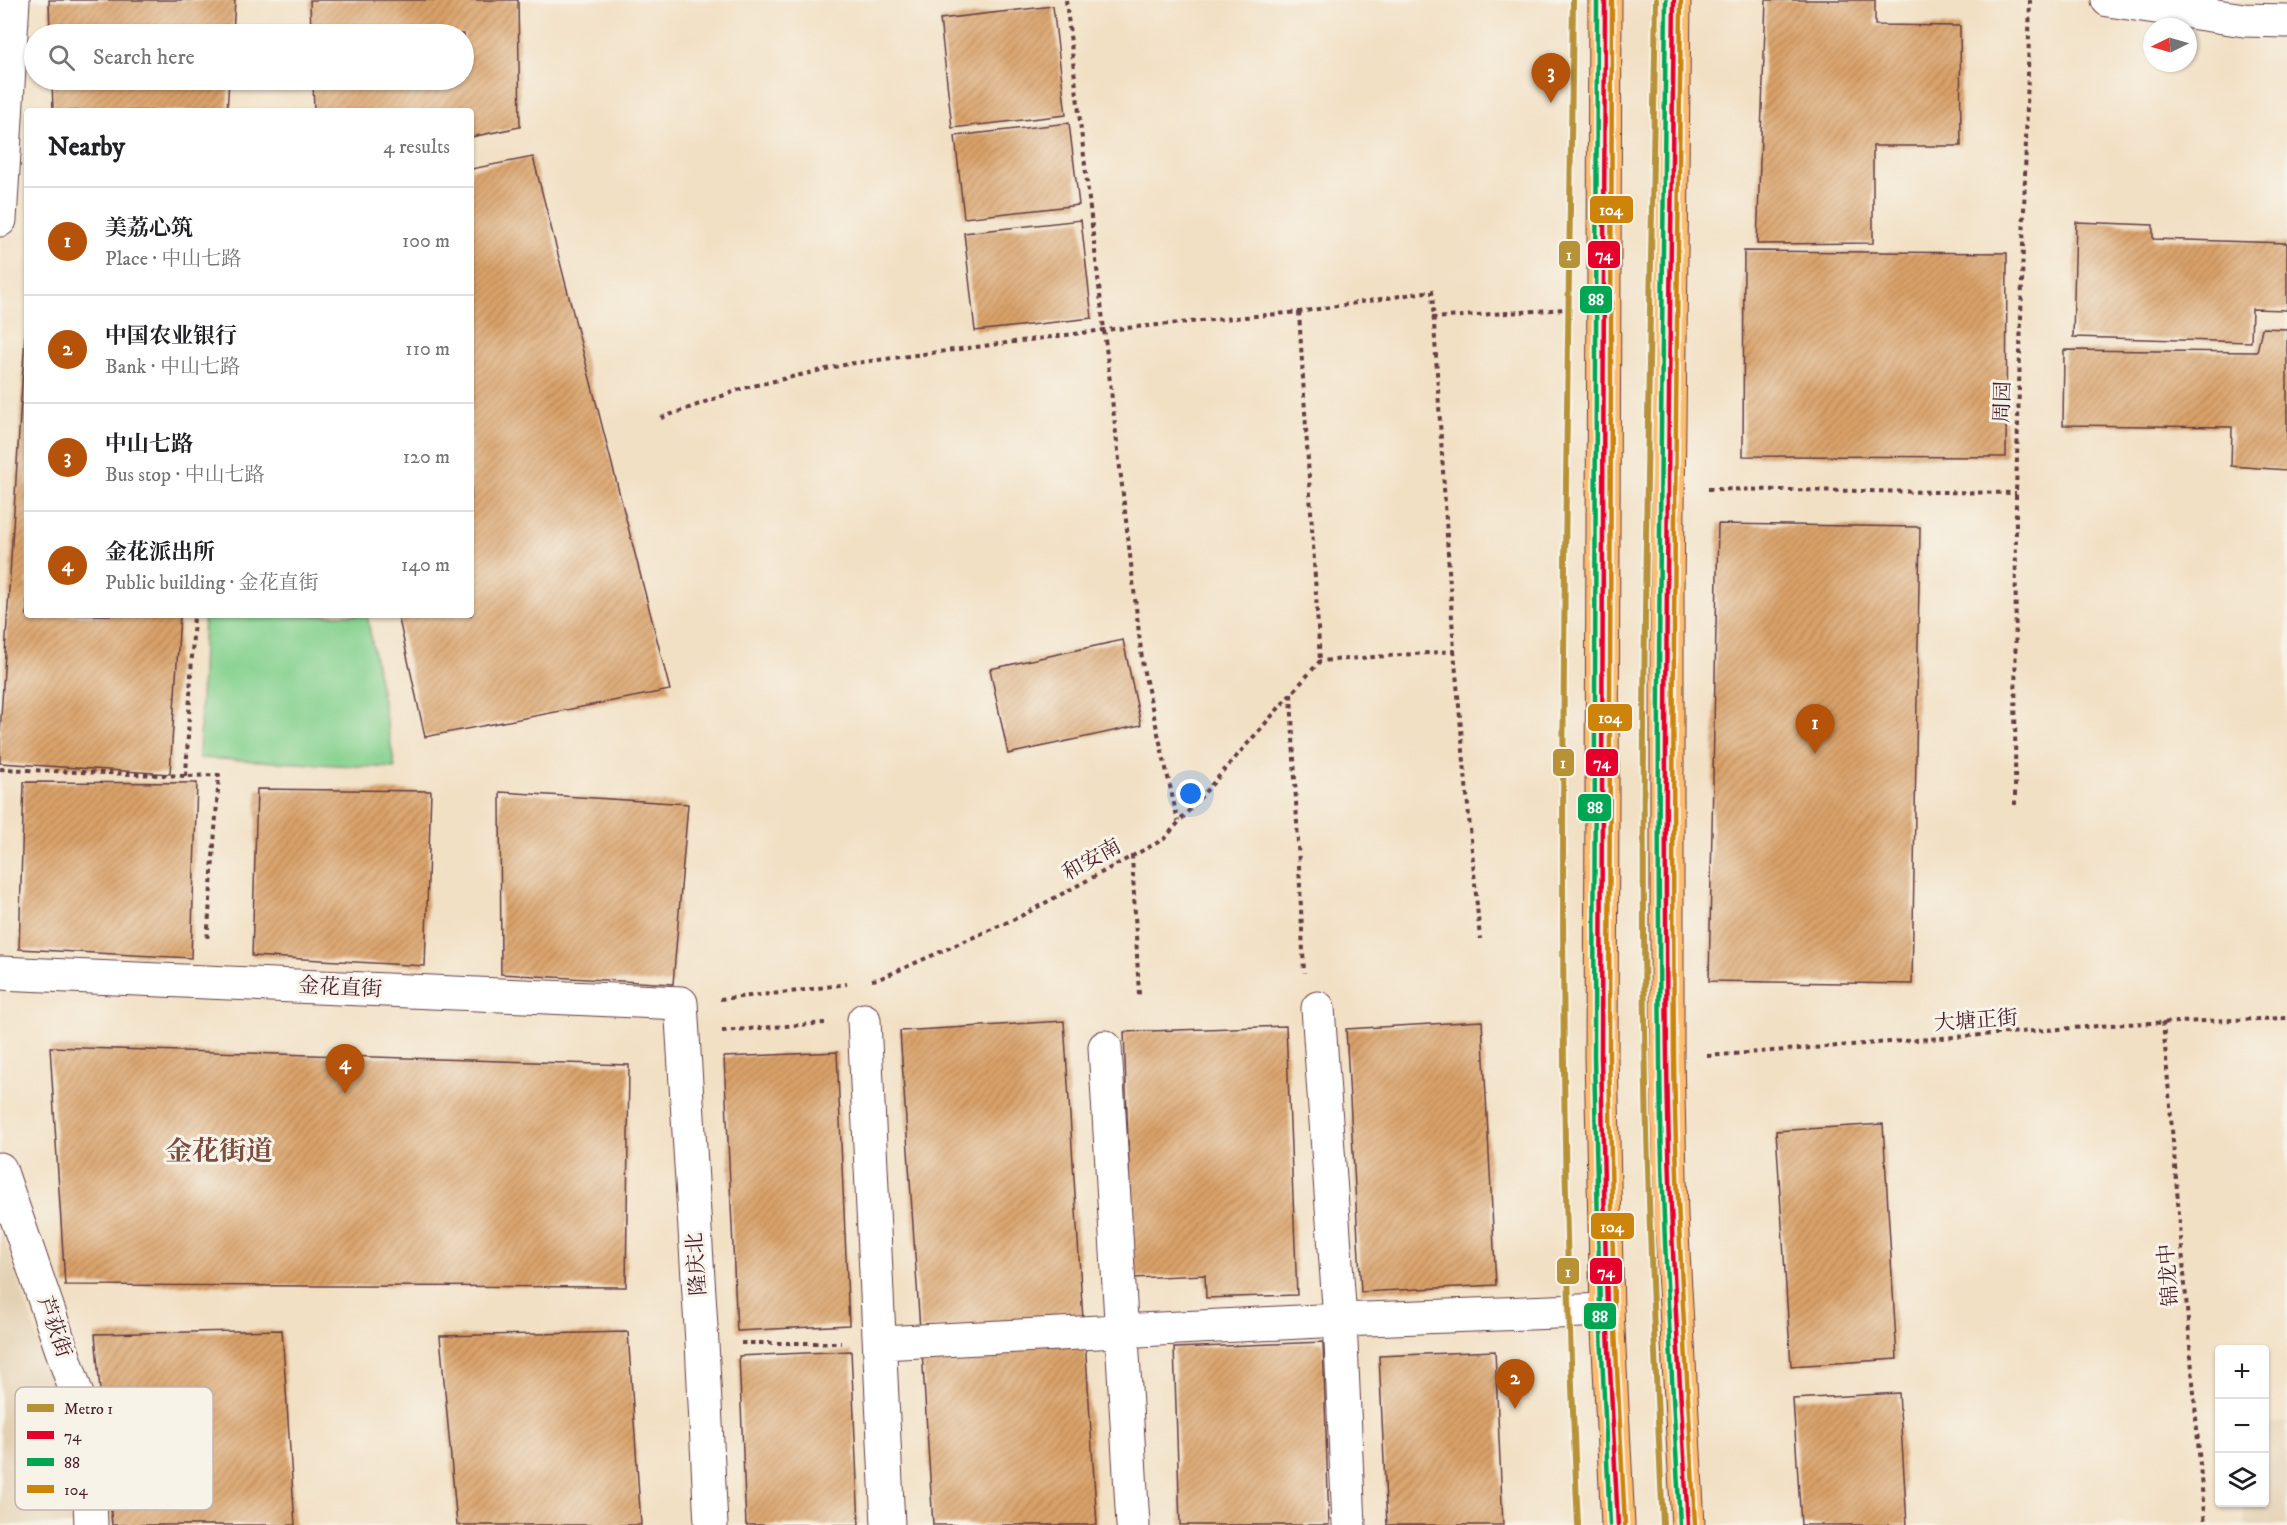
<!DOCTYPE html>
<meta charset="utf-8">
<style>
body{margin:0;font-family:"IM FELL DW Pica","Noto Serif SC",serif;background:#f6f6f6;color:#202124}
.controls{position:absolute;right:18px;bottom:18px;display:grid;overflow:hidden;border-radius:6px;box-shadow:0 2px 4px #0004}
.controls button{width:54px;height:54px;display:grid;place-items:center;padding:0;border:0;border-bottom:2px solid #e0e0e0;background:#fff;color:#202124;font:30px sans-serif}
.compass{position:absolute;left:2143px;top:18px;width:54px;height:54px;border-radius:50%;background:#fff;box-shadow:0 2px 4px #0004;rotate:265deg}
.you{position:absolute;left:1191px;top:794px;width:21px;height:21px;margin:-15px;border:4px solid #fff;border-radius:50%;background:#1a73e8;box-shadow:0 0 0 9px #1a73e833}
.badge{display:grid;place-items:center;width:39px;height:39px;border-radius:50%;background:#b45309;color:#fff;font-size:20px;font-weight:700}
.pin{position:absolute;translate:-50% -50px;filter:drop-shadow(0 2px 3px #0008)}
.pin::after{content:'';position:absolute;top:32px;width:21px;height:18px;background:inherit;clip-path:polygon(0 0,100% 0,50% 100%)}
.list{margin:0;padding:0;list-style:none}
h2{display:flex;justify-content:space-between;align-items:center;height:78px;margin:0;padding:0 24px;font-size:26px}
h2 small{font-size:20px;font-weight:400;color:#757577}
.list li{display:grid;grid-template-columns:39px 1fr auto;gap:18px;align-items:center;box-sizing:border-box;height:108px;padding:0 24px;border-top:2px solid #e0e0e0}
.list b{display:block;font-size:22px;white-space:nowrap}
.list p{margin:0;font-size:20px;white-space:nowrap;color:#757577}
.list em{font-size:20px;font-style:normal;color:#757577}
.icon{flex:none;width:33px;height:33px;fill:none;stroke:currentColor;stroke-width:2;stroke-linecap:round;stroke-linejoin:round}
.map{position:relative;flex:none;width:2287px;height:1525px;overflow:hidden}
.search{position:absolute;background:#fff;box-shadow:0 2px 4px #0004;left:24px;top:24px;width:450px;height:66px;display:flex;align-items:center;gap:15px;box-sizing:border-box;padding:0 21px;border-radius:33px;color:#757577;font-size:22px}
.panel{position:absolute;background:#fff;box-shadow:0 2px 4px #0004;left:24px;top:108px;width:450px;height:510px;border-radius:6px}
.map>svg:first-child{display:block}
.built{fill:#e4d1b4}
.green{fill:#86d290;stroke:#68785e;stroke-width:1.5}
.building{fill:url(#building-hatch)}
.lines{fill:none;stroke-linecap:round;stroke-linejoin:round}
.minor-casing{stroke:#633c42;stroke-width:35}
.major-casing{stroke:#633c42;stroke-width:35}
.path{stroke:#633c42;stroke-width:4;stroke-dasharray:4.5 4.5;stroke-linecap:butt}
.minor{stroke:#fff;stroke-width:33}
.major{stroke:#fcbd6e;stroke-width:33}
.bus-1-casing{stroke:#f7f3e8;stroke-width:9}
.bus-2-casing{stroke:#f7f3e8;stroke-width:9}
.bus-3-casing{stroke:#f7f3e8;stroke-width:9}
.bus-1{stroke:#e4002b;stroke-width:4.5}
.bus-2{stroke:#00a651;stroke-width:4.5}
.bus-3{stroke:#cc840b;stroke-width:4.5}
.metro-1-casing{stroke:#f7f3e8;stroke-width:10}
.metro-1{stroke:#b89237;stroke-width:6}
.labels{text-anchor:middle;dominant-baseline:central;stroke-width:6;stroke-linejoin:round;paint-order:stroke}
.street-label{font-size:21px;fill:#4a1f2b;stroke:#f7f3e8}
.district-label{font-size:27px;font-weight:bold;fill:#7c4d41;stroke:#f7f3e8}
.key{fill:#f7f3e8;stroke:#c3b3af;stroke-width:1.5}
.key-label{font-size:16px;fill:#4a1f2b}
.line-badge{stroke:#f7f3e8;stroke-width:2}
.badge-label{font-size:16px;text-anchor:middle;font-weight:bold;fill:#fff}
</style>
<div class="map">
<svg width="2287" height="1525" viewBox="0 0 2287 1525">
<defs>
<pattern id="building-hatch" width="6" height="6" patternUnits="userSpaceOnUse" patternTransform="scale(1.5)"><rect width="6" height="6" fill="#daa269"/><path d="M-1 1l2-2M0 6l6-6M5 7l2-2" fill="none" stroke="#b38357"/></pattern>
</defs>
<rect width="100%" height="100%" fill="#f7f3e8"/>
<filter id="ink" filterUnits="userSpaceOnUse"><feTurbulence type="fractalNoise" baseFrequency=".0167" numOctaves="2"/><feDisplacementMap in="SourceGraphic" scale="12" xChannelSelector="R" yChannelSelector="G"/><feConvolveMatrix kernelMatrix="1 2 1 2 8 2 1 2 1" color-interpolation-filters="sRGB"/></filter>
<filter id="wash" filterUnits="userSpaceOnUse"><feTurbulence type="fractalNoise" baseFrequency=".008" numOctaves="4" result="noise"/><feDisplacementMap in="SourceGraphic" scale="24" xChannelSelector="R" yChannelSelector="G"/><feGaussianBlur stdDeviation="1.35" result="paint"/><feColorMatrix in="noise" values="0 0 0 0 0 0 0 0 0 0 0 0 0 0 0 0 0 1.4 0 .05"/><feComposite in="paint" operator="in"/></filter>
<g filter="url(#wash)">
<rect width="100%" height="100%" fill="#f2e0c5"/>
<path class="built" d="M0 1225 64 1420 72 1525H0Z
M2287 1422V1525H2245L2243 1503 2264 1502 2265 1424Z"/>
<path class="green" d="M204 615H367L395 768 199 758Z"/>
<g id="blocks">
<path class="building" d="M49 0H235L233 34H50Z
M310 0H518L520 127 471 137V111H314L313 80H464V34H311Z
M1766 0H1875V25L1960 26 1961 146H1873V243L1757 244Z
M1053 6 1066 115 952 128 940 19Z
M52 80H229L227 111H53Z
M1069 123 1079 205 964 218 955 136Z
M533 157 670 690 425 737 398 615H471V169Z
M1081 220 1092 318 975 331 964 233Z
M2076 222 2153 225V239L2287 243V310L2252 309 2251 342 2073 337Z
M1744 251 2007 253 2006 457 1743 456Z
M2262 328 2287 329V470L2231 466 2232 427 2063 425 2064 350 2257 352Z
M25 336H27V615H180L170 774 0 763V733Z
M1718 524 1920 527 1912 984 1709 981Z
M1123 640 1141 725 1008 754 990 669Z
M24 782 197 783 191 958 19 949Z
M257 789 431 791 425 966 252 956Z
M500 792 688 804 673 984 501 974Z
M1064 1021 1083 1320 920 1330 900 1031Z
M1482 1021 1496 1285 1361 1292 1346 1029Z
M1286 1026 1297 1295 1206 1298 1205 1275 1133 1278 1124 1032Z
M50 1047 629 1065 626 1287 65 1285Z
M837 1052 849 1325 737 1331 724 1057Z
M1883 1124 1897 1359 1791 1366 1776 1131Z
M282 1330 295 1525H112L95 1334Z
M628 1332 641 1525H457L440 1336Z
M1085 1340 1097 1525H933L922 1351Z
M1323 1342 1329 1525H1180L1174 1348Z
M851 1351 859 1525H746L739 1356Z
M1495 1351 1503 1525H1387L1379 1356Z
M1899 1393 1907 1525H1801L1793 1399Z"/>
</g>
</g>
<g filter="url(#ink)">
<use href="#blocks" fill-opacity="0" stroke="#633c42" stroke-width="1.5"/>
<g class="lines">
<g class="minor-casing">
<path id="minor" d="M2108 0 2244 20 2287 21
M0 220 13 0
M0 973 681 1003 702 1343 711 1525
M1318 1008 1340 1320 1349 1525
M864 1020 888 1525
M1105 1047 1133 1525
M0 1169 87 1424 91 1525
M881 1343 1340 1320 1607 1310"/>
</g>
<g class="major-casing">
<path id="major" d="M1605 0 1601 1057 1607 1310 1618 1525
M1674 0 1667 591V1059L1671 1216 1688 1525"/>
</g>
<path class="path" d="M1066 0 1143 668 1178 821
M1299 312 1320 661
M1432 318 1566 309
M661 418 744 388 848 364 1104 330 1299 312 1432 291 1454 651 1480 939
M1708 489 2016 493
M1291 694 1304 973
M0 769 186 776 219 775 207 942
M186 776 194 615
M2015 805 2016 493 2030 0
M1132 855 1139 995
M872 980 879 979 1019 917 1164 839 1320 661 1454 651
M720 999 790 992 847 984
M2163 1022 2205 1525
M722 1031 825 1023
M1707 1056 2125 1024 2287 1018
M741 1343H841"/>
<use href="#minor" class="minor"/>
<use href="#major" class="major"/>
<g class="bus-1-casing">
<path id="bus-1" d="M1605 0 1601 1057 1607 1310 1618 1525
M1674 0C1670 353 1663 705 1667 1058 1669 1214 1679 1369 1688 1525"/>
</g>
<g class="bus-2-casing">
<path id="bus-2" d="M1597 0 1594 1057 1600 1310 1610 1525
M1666 0C1662 353 1656 705 1660 1058 1661 1214 1672 1369 1680 1525"/>
</g>
<g class="bus-3-casing">
<path id="bus-3" d="M1612 0 1609 1057 1614 1310 1625 1525
M1681 0C1677 353 1671 705 1674 1058 1676 1213 1687 1369 1695 1525"/>
</g>
<use href="#bus-1" class="bus-1"/>
<use href="#bus-2" class="bus-2"/>
<use href="#bus-3" class="bus-3"/>
<g class="metro-1-casing">
<path id="metro-1" d="M1573 0C1568 381 1559 761 1565 1142 1567 1270 1572 1397 1578 1525
M1656 0C1650 342 1640 685 1645 1027 1647 1193 1655 1359 1663 1525"/>
</g>
<use href="#metro-1" class="metro-1"/>
</g>
</g>
<g class="labels">
<g class="street-label">
<text transform="translate(2003 402) rotate(-88)">周园</text>
<text transform="translate(1092 860) rotate(-29)">和安南</text>
<text transform="translate(340 988) rotate(3)">金花直街</text>
<text transform="translate(1976 1021) rotate(-4)">大塘正街</text>
<text transform="translate(697 1264) rotate(-94)">隆庆北</text>
<text transform="translate(2169 1275) rotate(-95)">锦龙中</text>
<text transform="translate(54 1327) rotate(71)">芦荻街</text>
</g>
<g class="district-label">
<text x="219" y="1152">金花街道</text>
</g>
</g>
<rect x="15" y="1387" width="198" height="123" rx="9" class="key"/>
<rect x="27" y="1404" width="27" height="8" fill="#b89237"/>
<rect x="27" y="1431" width="27" height="8" fill="#e4002b"/>
<rect x="27" y="1458" width="27" height="8" fill="#00a651"/>
<rect x="27" y="1485" width="27" height="8" fill="#cc840b"/>
<g class="key-label">
<text x="64" y="1414">Metro 1</text>
<text x="64" y="1441">74</text>
<text x="64" y="1468">88</text>
<text x="64" y="1495">104</text>
</g>
<g class="line-badge">
<rect x="1589" y="195" width="45" height="29" rx="6" fill="#cc840b"/>
<rect x="1558" y="240" width="23" height="29" rx="6" fill="#b89237"/>
<rect x="1587" y="240" width="34" height="29" rx="6" fill="#e4002b"/>
<rect x="1579" y="285" width="34" height="29" rx="6" fill="#00a651"/>
<rect x="1587" y="703" width="46" height="29" rx="6" fill="#cc840b"/>
<rect x="1552" y="748" width="23" height="29" rx="6" fill="#b89237"/>
<rect x="1585" y="748" width="34" height="29" rx="6" fill="#e4002b"/>
<rect x="1577" y="793" width="35" height="29" rx="6" fill="#00a651"/>
<rect x="1590" y="1212" width="45" height="28" rx="6" fill="#cc840b"/>
<rect x="1556" y="1257" width="24" height="28" rx="6" fill="#b89237"/>
<rect x="1589" y="1257" width="34" height="28" rx="6" fill="#e4002b"/>
<rect x="1583" y="1302" width="34" height="28" rx="6" fill="#00a651"/>
</g>
<g class="badge-label">
<text x="1611" y="215">104</text>
<text x="1569" y="260">1</text>
<text x="1604" y="260">74</text>
<text x="1596" y="305">88</text>
<text x="1610" y="723">104</text>
<text x="1563" y="768">1</text>
<text x="1602" y="768">74</text>
<text x="1595" y="813">88</text>
<text x="1612" y="1232">104</text>
<text x="1568" y="1277">1</text>
<text x="1606" y="1277">74</text>
<text x="1600" y="1322">88</text>
</g>
</svg>
<div class="controls">
<button>+</button>
<button>−</button>
<button><svg class="icon" aria-label="layers" viewBox="0 0 24 24"><path d="M12 4l9 5-9 5-9-5zM3 14l9 5 9-5"/></svg></button>
</div>
<svg class="compass" viewBox="-18 -18 36 36"><path d="M0-13l5 13h-10z" fill="#e53935"/><path d="M0 13l5-13h-10z" fill="#757577"/></svg>
<div class="you"></div>
<div class="pin badge" style="left:1815px;top:754px">1</div>
<div class="pin badge" style="left:1515px;top:1409px">2</div>
<div class="pin badge" style="left:1551px;top:103px">3</div>
<div class="pin badge" style="left:345px;top:1094px">4</div>
<div class="search"><svg class="icon" aria-label="search" viewBox="0 0 24 24"><circle cx="10" cy="10" r="6"/><path d="M15 15l6 6"/></svg>Search here</div>
<section class="panel">
<h2>Nearby<small>4 results</small></h2>
<ul class="list">
<li><span class="badge">1</span><div><b>美荔心筑</b><p>Place · 中山七路</p></div><em>100 m</em></li>
<li><span class="badge">2</span><div><b>中国农业银行</b><p>Bank · 中山七路</p></div><em>110 m</em></li>
<li><span class="badge">3</span><div><b>中山七路</b><p>Bus stop · 中山七路</p></div><em>120 m</em></li>
<li><span class="badge">4</span><div><b>金花派出所</b><p>Public building · 金花直街</p></div><em>140 m</em></li>
</ul>
</section>
</div>
